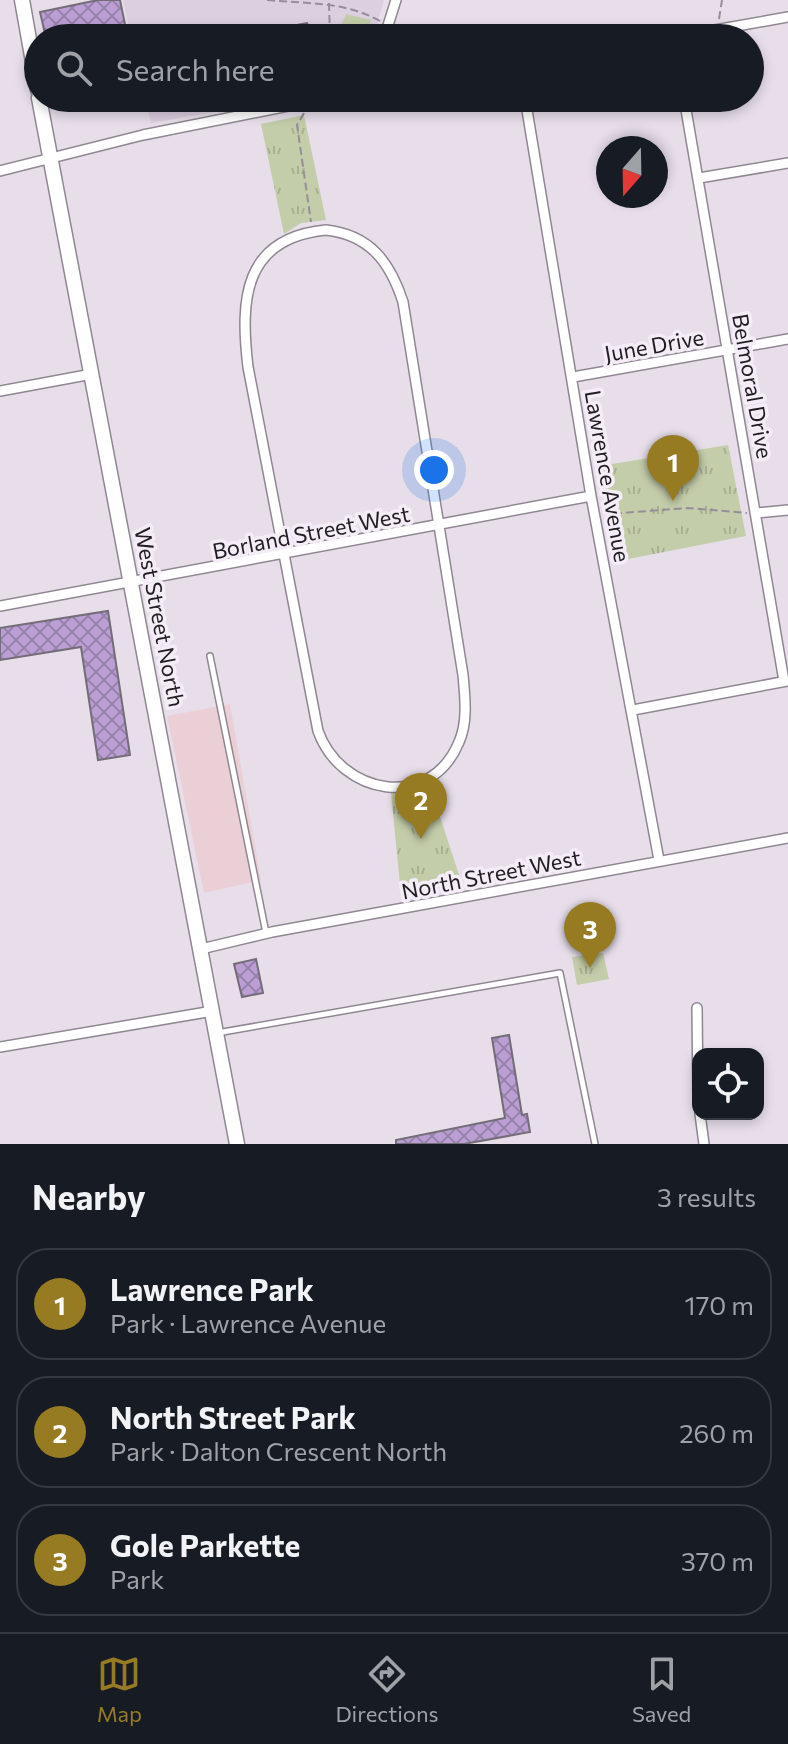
<!DOCTYPE html>
<meta charset="utf-8">
<style>
body{margin:0;font-family:Commissioner,sans-serif;background:#242831;color:#f1f3f6}
.controls{position:absolute;right:24px;bottom:24px;display:grid;overflow:hidden;border-radius:16px;box-shadow:0 4px 12px #0003}
.controls button{width:72px;height:72px;display:grid;place-items:center;padding:0;border:0;border-bottom:2px solid #363941;background:#171b24;color:#f1f3f6;font:40px sans-serif}
.compass{position:absolute;left:596px;top:136px;width:72px;height:72px;border-radius:50%;background:#171b24;box-shadow:0 4px 12px #0003;rotate:200deg}
.you{position:absolute;left:434px;top:470px;width:28px;height:28px;margin:-20px;border:6px solid #fff;border-radius:50%;background:#1a73e8;box-shadow:0 0 0 12px #1a73e833}
.badge{display:grid;place-items:center;width:52px;height:52px;border-radius:50%;background:#967b23;color:#fff;font-size:26px;font-weight:700}
.pin{position:absolute;translate:-50% -66px;filter:drop-shadow(0 2px 4px #0008)}
.pin::after{content:'';position:absolute;top:42px;width:28px;height:24px;background:inherit;clip-path:polygon(0 0,100% 0,50% 100%)}
.list{margin:0;padding:0;list-style:none}
h2{display:flex;justify-content:space-between;align-items:center;height:104px;margin:0;padding:0 32px;font-size:34px}
h2 small{font-size:26px;font-weight:400;color:#9ea1a6}
.list li{display:grid;grid-template-columns:52px 1fr auto;gap:24px;align-items:center;box-sizing:border-box;height:112px;margin:0 16px 16px;padding:0 16px;border:2px solid #363941;border-radius:32px}
.list b{display:block;font-size:30px;white-space:nowrap}
.list p{margin:0;font-size:26px;white-space:nowrap;color:#9ea1a6}
.list em{font-size:26px;font-style:normal;color:#9ea1a6}
.icon{flex:none;width:44px;height:44px;fill:none;stroke:currentColor;stroke-width:2;stroke-linecap:round;stroke-linejoin:round}
.map{position:relative;flex:none;width:788px;height:1144px;overflow:hidden}
.search{position:absolute;background:#171b24;box-shadow:0 4px 12px #0003;left:24px;right:24px;top:24px;height:88px;display:flex;align-items:center;gap:20px;box-sizing:border-box;padding:0 28px;border-radius:44px;color:#9ea1a6;font-size:30px}
.sheet{height:488px;background:#171b24}
nav{display:flex;justify-content:space-around;align-items:center;box-sizing:border-box;height:112px;border-top:2px solid #363941;background:#171b24;font-size:22px;color:#9ea1a6}
nav a{display:grid;justify-items:center;gap:4px}
nav .on{color:#967b23}
.map>svg:first-child{display:block}
.commercial{fill:#ead0d6}
.built{fill:#dccfe0}
.park{fill:url(#park-tufts)}
.building{fill:url(#building-cross-hatch);stroke:#736d78;stroke-width:2}
.lines{fill:none;stroke-linecap:round;stroke-linejoin:round}
.service-casing{stroke:#8f8791;stroke-width:8}
.minor-casing{stroke:#8f8791;stroke-width:12}
.secondary-casing{stroke:#8f8791;stroke-width:17}
.path{stroke:#968f97;stroke-width:2;stroke-dasharray:8 4;stroke-linecap:butt}
.service{stroke:#fff;stroke-width:5}
.minor{stroke:#fff;stroke-width:9}
.secondary{stroke:#fff;stroke-width:14}
.labels{text-anchor:middle;dominant-baseline:central;stroke-width:7;stroke-linejoin:round;paint-order:stroke}
.street-label{font-size:22px;fill:#211d21;stroke:#f4ecf7}
</style>
<div class="map">
<svg width="788" height="1144" viewBox="0 0 788 1144">
<defs>
<pattern id="park-tufts" width="24" height="20" patternUnits="userSpaceOnUse" patternTransform="scale(2)"><rect width="24" height="20" fill="#c4cdaa"/><path d="M3 7l-1-3M5 7V3M7 7l1-3M15 17l-1-3M17 17v-4M19 17l1-3" fill="none" stroke="#a8b092"/></pattern>
<pattern id="building-cross-hatch" width="8" height="8" patternUnits="userSpaceOnUse" patternTransform="scale(2)"><rect width="8" height="8" fill="#bb9fd4"/><path d="M0 0l8 8M0 8l8-8" fill="none" stroke="#9881ac"/></pattern>
</defs>
<rect width="100%" height="100%" fill="#e7dee9"/>
<path class="commercial" d="M230 704 261 880 204 893 167 716Z"/>
<path class="built" d="M123 0H384L373 38H131Z
M145 98H294L151 123Z"/>
<path class="park" d="M346 14 371 20 366 38H335Z
M304 115 326 220 301 223 284 234 261 124Z
M728 445 746 536 618 561 600 466Z
M429 783 462 884 401 895 391 793Z
M603 953 609 979 577 985 572 957Z"/>
<path class="building" d="M98 0H120L127 34 107 38H46L40 12Z
M307 23 315 38H248V34Z
M108 611 130 755 98 760 81 647 0 660V628Z
M256 959 263 993 242 997 234 964Z
M509 1035 522 1115 527 1114 530 1132 464 1144H396V1140L505 1118 492 1038Z"/>
<g class="lines">
<g class="service-casing">
<path id="service" d="M210 656 266 933
M217 1033 560 973 595 1144"/>
</g>
<g class="minor-casing">
<path id="minor" d="M384 38 396 0
M669 38 788 17
M525 98 591 496 659 860
M684 98 784 681
M0 171 143 135 328 98
M699 178 788 163
M326 230C370 235 390 262 403 302L463 675C465 697 468 722 459 742 430 812 341 795 318 731L248 367C240 300 243 238 326 230Z
M573 377 788 339
M0 391 92 374
M756 513 788 510
M0 606 591 496
M633 710 787 681
M201 949 272 932 788 838
M697 1008 698 1096
M0 1047 213 1011
M700 1114 704 1144"/>
</g>
<g class="secondary-casing">
<path id="secondary" d="M22 0 38 90
M39 98 237 1144"/>
</g>
<path class="path" d="M267 0C307 4 344 1 380 21
M329 3 330 38
M719 19 722 0
M304 113 297 125 311 222
M602 511 621 513 688 508 747 513"/>
<use href="#service" class="service"/>
<use href="#minor" class="minor"/>
<use href="#secondary" class="secondary"/>
</g>
<g class="labels">
<g class="street-label">
<text transform="translate(654 345) rotate(-10)">June Drive</text>
<text transform="translate(753 386) rotate(80)">Belmoral Drive</text>
<text transform="translate(608 476) rotate(80)">Lawrence Avenue</text>
<text transform="translate(311 532) rotate(-11)">Borland Street West</text>
<text transform="translate(160 617) rotate(79)">West Street North</text>
<text transform="translate(491 874) rotate(-11)">North Street West</text>
</g>
</g>
</svg>
<div class="controls">
<button><svg class="icon" aria-label="locate" viewBox="0 0 24 24"><circle cx="12" cy="12" r="6"/><path d="M12 2v4M12 18v4M2 12h4M18 12h4"/></svg></button>
</div>
<svg class="compass" viewBox="-18 -18 36 36"><path d="M0-13l5 13h-10z" fill="#e53935"/><path d="M0 13l5-13h-10z" fill="#9ea1a6"/></svg>
<div class="you"></div>
<div class="pin badge" style="left:673px;top:501px">1</div>
<div class="pin badge" style="left:421px;top:839px">2</div>
<div class="pin badge" style="left:590px;top:968px">3</div>
<div class="search"><svg class="icon" aria-label="search" viewBox="0 0 24 24"><circle cx="10" cy="10" r="6"/><path d="M15 15l6 6"/></svg>Search here</div>
</div>
<section class="sheet">
<h2>Nearby<small>3 results</small></h2>
<ul class="list">
<li><span class="badge">1</span><div><b>Lawrence Park</b><p>Park · Lawrence Avenue</p></div><em>170 m</em></li>
<li><span class="badge">2</span><div><b>North Street Park</b><p>Park · Dalton Crescent North</p></div><em>260 m</em></li>
<li><span class="badge">3</span><div><b>Gole Parkette</b><p>Park</p></div><em>370 m</em></li>
</ul>
</section>
<nav>
<a class="on"><svg class="icon" aria-label="map" viewBox="0 0 24 24"><path d="M3 6l6-2 6 2 6-2v14l-6 2-6-2-6 2zM9 4v14M15 6v14"/></svg>Map</a>
<a><svg class="icon" aria-label="directions" viewBox="0 0 24 24"><path d="M12 3l9 9-9 9-9-9zM9 14v-3h6M13 9l2 2-2 2"/></svg>Directions</a>
<a><svg class="icon" aria-label="saved" viewBox="0 0 24 24"><path d="M7 4h10v16l-5-4-5 4z"/></svg>Saved</a>
</nav>
